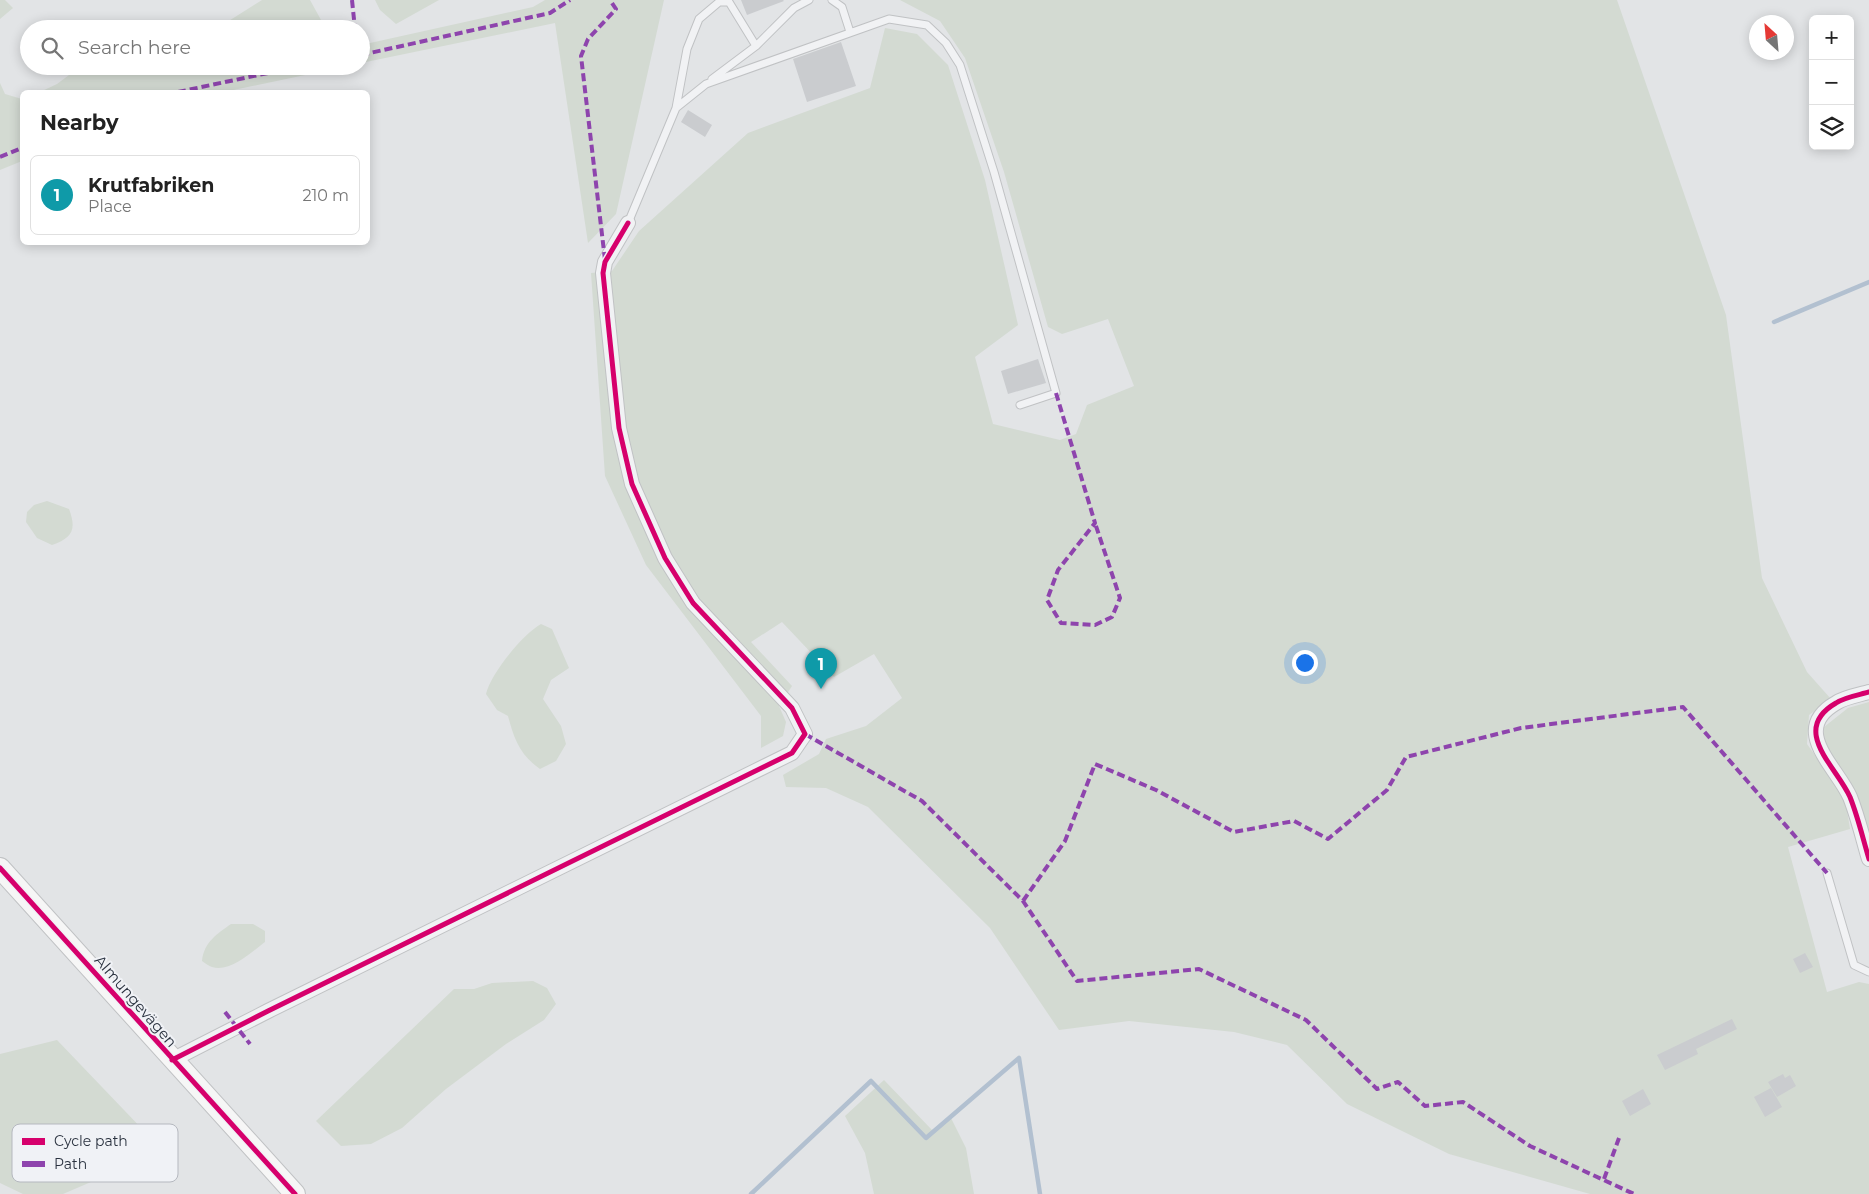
<!DOCTYPE html>
<meta charset="utf-8">
<style>
body{margin:0;font-family:Montserrat,sans-serif;background:#f2f2f2;color:#222}
.controls{position:absolute;right:15px;top:15px;display:grid;overflow:hidden;border-radius:8px;box-shadow:0 2px 12px #0003}
.controls button{width:45px;height:45px;display:grid;place-items:center;padding:0;border:0;border-bottom:1px solid #e0e0e0;background:#fff;color:#222;font:25px sans-serif}
.compass{position:absolute;left:1749px;top:15px;width:45px;height:45px;border-radius:50%;background:#fff;box-shadow:0 2px 12px #0003;rotate:334deg}
.you{position:absolute;left:1304px;top:662px;width:18px;height:18px;margin:-12px;border:4px solid #fff;border-radius:50%;background:#1a73e8;box-shadow:0 0 0 8px #1a73e833}
.badge{display:grid;place-items:center;width:32px;height:32px;border-radius:50%;background:#7c3aed;color:#fff;font-size:16px;font-weight:700}
.pin{position:absolute;translate:-50% -41px;filter:drop-shadow(0 1px 2px #0008)}
.pin::after{content:'';position:absolute;top:26px;width:18px;height:15px;background:inherit;clip-path:polygon(0 0,100% 0,50% 100%)}
.list{margin:0;padding:0;list-style:none}
h2{display:flex;justify-content:space-between;align-items:center;height:65px;margin:0;padding:0 20px;font-size:21px}
h2 small{font-size:16px;font-weight:400;color:#767676}
.list li{display:grid;grid-template-columns:32px 1fr auto;gap:15px;align-items:center;box-sizing:border-box;height:80px;margin:0 10px 10px;padding:0 10px;border:1px solid #e0e0e0;border-radius:8px}
.list b{display:block;font-size:19px;white-space:nowrap}
.list p{margin:0;font-size:16px;white-space:nowrap;color:#767676}
.list em{font-size:16px;font-style:normal;color:#767676}
.icon{flex:none;width:28px;height:28px;fill:none;stroke:currentColor;stroke-width:2;stroke-linecap:round;stroke-linejoin:round}
.map{position:relative;flex:none;width:1869px;height:1194px;overflow:hidden}
.search{position:absolute;background:#fff;box-shadow:0 2px 12px #0003;left:20px;top:20px;width:350px;height:55px;display:flex;align-items:center;gap:12px;box-sizing:border-box;padding:0 18px;border-radius:28px;color:#767676;font-size:19px}
.panel{position:absolute;background:#fff;box-shadow:0 2px 12px #0003;left:20px;top:90px;width:350px;height:155px;border-radius:8px}
.map>svg:first-child{display:block}
.green{fill:#d3dad2}
.lines{fill:none;stroke-linecap:round;stroke-linejoin:round}
.stream{stroke:#b2c0d0;stroke-width:4.5}
.building{fill:#cacccf}
.lane-casing{stroke:#c0c2c4;stroke-width:9}
.street-casing{stroke:#c0c2c4;stroke-width:16}
.secondary-casing{stroke:#c0c2c4;stroke-width:22}
.lane{stroke:#f1f2f4;stroke-width:7}
.street{stroke:#f1f2f4;stroke-width:14}
.secondary{stroke:#f6f6f6;stroke-width:20}
.quiet{stroke:#8e44ad;stroke-width:4;stroke-dasharray:8 4;stroke-linecap:butt}
.cycleway-casing{stroke:#f0f2f6;stroke-width:8}
.cycleway{stroke:#d6006c;stroke-width:5}
.labels{text-anchor:middle;dominant-baseline:central;stroke-width:4;stroke-linejoin:round;paint-order:stroke}
.street-label{font-size:15px;fill:#2a323f;stroke:#f0f2f6}
.key{fill:#f0f2f6;stroke:#b5b8bf;stroke-width:1}
.key-label{font-size:14px;fill:#2a323f}
</style>
<div class="map">
<svg width="1869" height="1194" viewBox="0 0 1869 1194">
<rect width="100%" height="100%" fill="#e2e4e6"/>
<path class="green" d="M0 0H5L13 8 0 19Z
M262 0H310L326 29H216Z
M375 0H439L396 24 380 10Z
M545 0H664L616 214 588 243 555 23 361 63V45L533 7Z
M900 0H1617L1726 315 1762 578 1807 672 1831 699 1809 715 1807 744 1845 797 1850 829 1788 847 1827 992 1859 982 1869 984V1194H1590L1449 1154 1347 1104 1287 1045 1234 1032 1129 1021 1059 1030 990 928 868 807 826 788 786 787 783 775 819 754 826 739 866 726 902 698 874 654 834 677 782 622 751 642 792 686 779 706 786 722 783 736 761 748V716L646 565 605 476 591 273 612 271 639 231 748 133 870 88 885 28 917 34 948 65 985 180 1018 325 975 357 993 424 1060 440 1076 434 1087 405 1134 386 1108 319 1062 334 1048 327 1004 172 965 58 940 21Z
M81 66H348L224 92H40L57 84Z
M0 83 5 94 22 99V161L0 170Z
M47 501 69 509C77 530 72 538 52 545L37 538 26 522 27 512 34 505Z
M541 624 552 629 569 668 551 680 543 699 561 726 566 744 556 761 540 769C520 755 514 739 508 716L497 710 486 694C491 673 523 634 541 624Z
M1869 702V846L1824 746V727L1848 708Z
M231 924H253L265 931V942C253 951 230 973 212 967 209 966 205 963 202 961 204 942 217 934 231 924Z
M533 981 547 988 556 1004 544 1020 506 1044 446 1089 402 1128 371 1144 341 1146 316 1121 454 989H474L492 983Z
M57 1040 146 1133 124 1160 91 1182 63 1194H23L0 1183V1054Z
M884 1080 932 1130 951 1118 966 1148 974 1194H874L865 1153 845 1116Z"/>
<g class="lines">
<path class="stream" d="M1774 322 1869 282
M751 1194 871 1081 926 1138 1019 1058 1040 1194"/>
</g>
<path class="building" d="M741 0H783L784 1 747 15Z
M841 42 856 86 807 102 793 59Z
M688 110 712 125 705 137 681 122Z
M1038 359 1046 383 1008 394 1001 371Z
M1805 953 1813 967 1800 973 1793 959Z
M1732 1019 1737 1029 1696 1049 1698 1054 1665 1070 1657 1055Z
M1783 1074 1785 1078 1790 1075 1796 1086 1777 1097 1768 1082Z
M1771 1088 1782 1107 1765 1117 1754 1097Z
M1643 1089 1651 1104 1630 1116 1622 1101Z"/>
<g class="lines">
<g class="lane-casing">
<path id="lane" d="M832 0 842 7 850 32
M712 79 756 46 794 8 809 0
M676 108 687 49 699 19 719 2H729L756 46
M628 223 676 108 706 84 889 19 927 25 946 43 960 65 994 172 1056 393 1020 405
M1827 873 1854 965 1869 972"/>
</g>
<g class="street-casing">
<path id="street" d="M1869 692C1859 695 1845 697 1836 703 1789 730 1837 767 1850 797 1858 817 1863 839 1869 859
M172 1060 268 1011 792 753 805 734 792 708 693 603 665 558 632 484 619 428 603 273 605 262 628 223"/>
</g>
<g class="secondary-casing">
<path id="secondary" d="M0 868 295 1194"/>
</g>
<use href="#lane" class="lane"/>
<use href="#street" class="street"/>
<use href="#secondary" class="secondary"/>
<path class="quiet" d="M352 0 355 29
M361 55 550 13 570 0
M178 92 301 66
M0 157 22 148
M605 260 581 56 588 39 616 9 610 0
M1056 393 1095 523 1058 570 1047 600 1061 623 1095 625 1112 617 1120 598 1095 523
M805 734 922 801 1023 901 1077 981 1199 969 1306 1020 1377 1089 1398 1082 1425 1106 1463 1102 1530 1146 1634 1194
M1023 901 1065 841 1095 764 1156 790 1234 832 1294 821 1328 839 1387 790 1406 757 1521 728 1683 707 1827 873
M225 1012 250 1044
M1604 1179 1619 1138"/>
<g class="cycleway-casing">
<path id="cycleway" d="M1869 692C1859 695 1845 697 1836 703 1789 730 1837 767 1850 797 1858 817 1863 839 1869 859
M0 868 295 1194
M172 1060 268 1011 792 753 805 734 792 708 693 603 665 558 632 484 619 428 603 273 605 262 628 223"/>
</g>
<use href="#cycleway" class="cycleway"/>
</g>
<g class="labels">
<g class="street-label">
<text transform="translate(136 1001) rotate(49)">Almungevägen</text>
</g>
</g>
<rect x="12" y="1124" width="166" height="58" rx="8" class="key"/>
<rect x="22" y="1138" width="23" height="7" fill="#d6006c"/>
<rect x="22" y="1161" width="23" height="6" fill="#8e44ad"/>
<g class="key-label">
<text x="54" y="1146">Cycle path</text>
<text x="54" y="1169">Path</text>
</g>
</svg>
<div class="controls">
<button>+</button>
<button>−</button>
<button><svg class="icon" aria-label="layers" viewBox="0 0 24 24"><path d="M12 4l9 5-9 5-9-5zM3 14l9 5 9-5"/></svg></button>
</div>
<svg class="compass" viewBox="-18 -18 36 36"><path d="M0-13l5 13h-10z" fill="#e53935"/><path d="M0 13l5-13h-10z" fill="#767676"/></svg>
<div class="you"></div>
<div class="pin badge" style="left:821px;top:689px;background:#0f9aa8">1</div>
<div class="search"><svg class="icon" aria-label="search" viewBox="0 0 24 24"><circle cx="10" cy="10" r="6"/><path d="M15 15l6 6"/></svg>Search here</div>
<section class="panel">
<h2>Nearby<small></small></h2>
<ul class="list">
<li><span class="badge" style="background:#0f9aa8">1</span><div><b>Krutfabriken</b><p>Place</p></div><em>210 m</em></li>
</ul>
</section>
</div>
